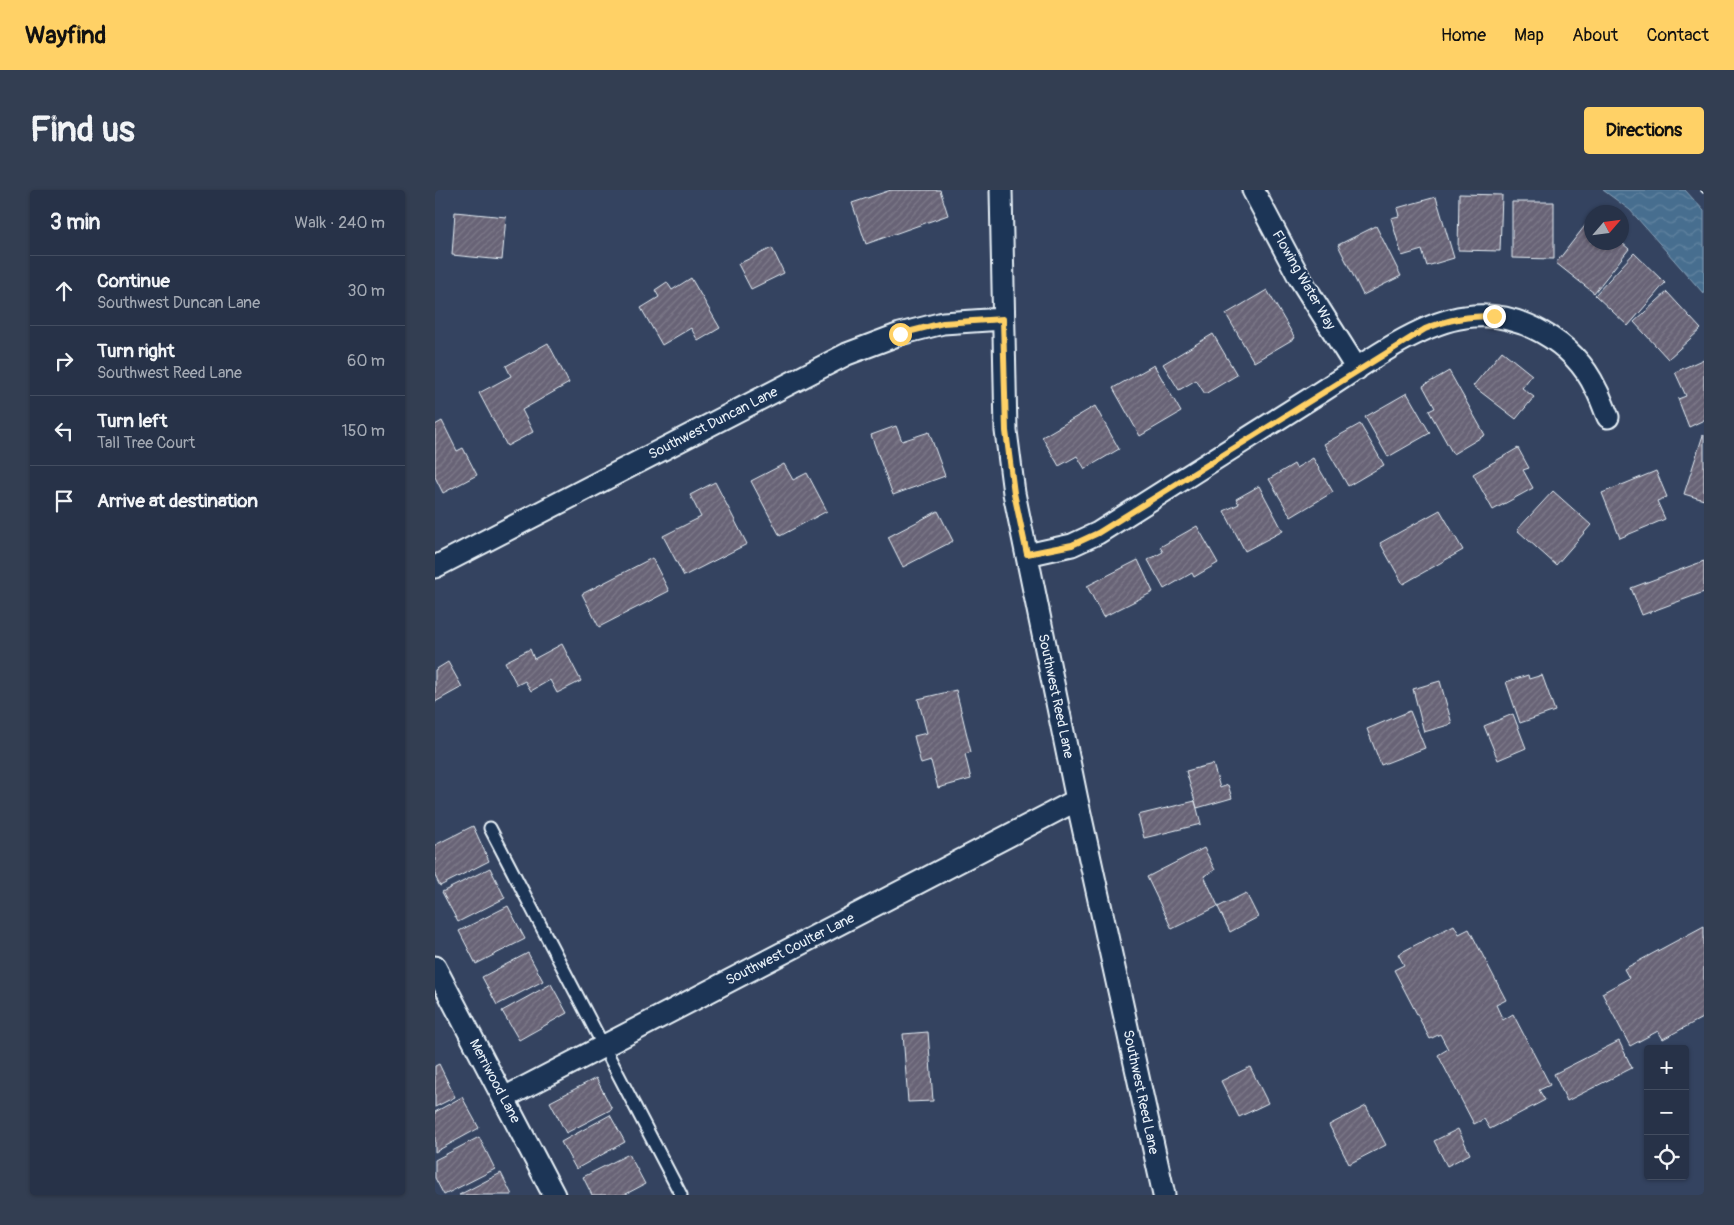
<!DOCTYPE html>
<meta charset="utf-8">
<style>
body{margin:0;font-family:Pangolin,sans-serif;background:#333e52;color:#f1f3f6}
.controls{position:absolute;right:15px;bottom:15px;display:grid;overflow:hidden;border-radius:5px;box-shadow:0 1px 4px #0004}
.controls button{width:45px;height:45px;display:grid;place-items:center;padding:0;border:0;border-bottom:1px solid #434d60;background:#273248;color:#f1f3f6;font:25px sans-serif}
.compass{position:absolute;left:1149px;top:15px;width:45px;height:45px;border-radius:50%;background:#273248;box-shadow:0 1px 4px #0004;rotate:62deg}
.stop{position:absolute;width:15px;height:15px;margin:-11px;border:4px solid #ffd166;border-radius:50%;background:#fff}
.stop.end{background:#ffd166;border-color:#fff;box-shadow:0 1px 5px #0008}
.list{margin:0;padding:0;list-style:none}
h2{display:flex;justify-content:space-between;align-items:center;height:65px;margin:0;padding:0 20px;font-size:21px}
h2 small{font-size:16px;font-weight:400;color:#a4aab4}
.list li{display:grid;grid-template-columns:32px 1fr auto;gap:15px;align-items:center;box-sizing:border-box;height:70px;padding:0 20px;border-top:1px solid #434d60}
.list b{display:block;font-size:19px;white-space:nowrap}
.list p{margin:0;font-size:16px;white-space:nowrap;color:#a4aab4}
.list em{font-size:16px;font-style:normal;color:#a4aab4}
.icon{flex:none;width:28px;height:28px;fill:none;stroke:currentColor;stroke-width:2;stroke-linecap:round;stroke-linejoin:round}
.map{position:relative;flex:none;width:1269px;height:1005px;overflow:hidden;border-radius:5px}
header{display:flex;align-items:center;gap:30px;box-sizing:border-box;height:70px;padding:0 25px;background:#ffd166;color:#111}
header strong{font-size:24px}
nav{display:flex;gap:28px;margin-inline-start:auto;font-size:18px}
.intro{display:flex;align-items:center;justify-content:space-between;box-sizing:border-box;height:120px;padding:0 30px}
h1{margin:0;font-size:35px}
.button{padding:12px 22px;border-radius:5px;background:#ffd166;color:#111;font-size:18px;font-weight:700}
main{display:flex;gap:30px;padding:0 30px}
aside{flex:1;background:#273248;border-radius:5px;box-shadow:0 1px 4px #0004}
.map>svg:first-child{display:block}
.water{fill:url(#water-waves);stroke:#87a2b9}
.building{fill:url(#building-hatch);stroke:#e8f1f8}
.lines{fill:none;stroke-linecap:round;stroke-linejoin:round}
.lane-casing{stroke:#e8f1f8;stroke-width:15}
.street-casing{stroke:#e8f1f8;stroke-width:25}
.path{stroke:#e8f1f8;stroke-width:3;stroke-dasharray:5 4;stroke-linecap:butt}
.lane{stroke:#1d3557;stroke-width:11}
.street{stroke:#1d3557;stroke-width:21}
.route{stroke:#ffd166;stroke-width:6}
.labels{text-anchor:middle;dominant-baseline:central;stroke-width:4.5;stroke-linejoin:round;paint-order:stroke}
.street-label{font-size:14px;fill:#e8f1f8;stroke:#1d3557}
</style>
<header>
<strong>Wayfind</strong>
<nav><a>Home</a><a>Map</a><a>About</a><a>Contact</a></nav>
</header>
<div class="intro"><h1>Find us</h1><a class="button">Directions</a></div>
<main>
<aside>
<h2>3 min<small>Walk · 240 m</small></h2>
<ul class="list">
<li><svg class="icon" aria-label="ahead" viewBox="0 0 24 24"><path d="M12 20V5M6 11l6-6 6 6"/></svg><div><b>Continue</b><p>Southwest Duncan Lane</p></div><em>30 m</em></li>
<li><svg class="icon" aria-label="right" viewBox="0 0 24 24"><path d="M7 20v-9h11M14 6l5 5-5 5"/></svg><div><b>Turn right</b><p>Southwest Reed Lane</p></div><em>60 m</em></li>
<li><svg class="icon" aria-label="left" viewBox="0 0 24 24"><path d="M17 20v-9H6M10 6l-5 5 5 5"/></svg><div><b>Turn left</b><p>Tall Tree Court</p></div><em>150 m</em></li>
<li><svg class="icon" aria-label="arrive" viewBox="0 0 24 24"><path d="M6 21V4h12l-3 4 3 4H6"/></svg><div><b>Arrive at destination</b></div></li>
</ul>
</aside>
<div class="map">
<svg width="1269" height="1005" viewBox="0 0 1269 1005">
<defs>
<pattern id="water-waves" width="16" height="10" patternUnits="userSpaceOnUse" patternTransform="scale(1.25)"><rect width="16" height="10" fill="#476e8f"/><path d="M0 5q4-4 8 0t8 0" fill="none" stroke="#6283a0"/></pattern>
<pattern id="building-hatch" width="6" height="6" patternUnits="userSpaceOnUse" patternTransform="scale(1.25)"><rect width="6" height="6" fill="#686376"/><path d="M-1 1l2-2M0 6l6-6M5 7l2-2" fill="none" stroke="#7e7a8a"/></pattern>
</defs>
<rect width="100%" height="100%" fill="#344360"/>
<filter id="ink" filterUnits="userSpaceOnUse"><feTurbulence type="fractalNoise" baseFrequency=".02" numOctaves="2"/><feDisplacementMap in="SourceGraphic" scale="10" xChannelSelector="R" yChannelSelector="G"/><feConvolveMatrix kernelMatrix="1 2 1 2 8 2 1 2 1" color-interpolation-filters="sRGB"/></filter>
<g filter="url(#ink)">
<path class="water" d="M1168 0H1250L1269 21V104L1195 20Z"/>
<path class="building" d="M456 0H505L513 25 431 54 417 13Z
M1024 4 1067 5 1065 61 1023 60Z
M1001 7 1019 68 992 76 987 60 967 66 956 28 964 26 962 18Z
M1077 12H1119V69L1077 68Z
M20 22 71 27 67 70 17 65Z
M1156 28V52H1186L1194 59 1159 103 1121 73Z
M941 36 966 86 928 105 903 55Z
M337 58 349 83 316 99 303 74Z
M1199 63 1230 93 1193 136 1160 105Z
M256 88 285 138 263 151 256 138 227 155 206 118 224 107 220 100 232 92 237 100Z
M832 100 860 148 819 172 791 124Z
M1232 102 1266 139 1233 169 1199 132Z
M778 144 802 185 770 204 761 190 744 200 728 174Z
M113 153 134 193 87 220 98 242 72 256 44 203 76 186 71 176Z
M1067 161 1097 185 1087 198 1099 207 1081 229 1038 196Z
M1269 169V230L1254 237 1243 209 1251 206 1240 182Z
M719 175 746 222 705 246 678 198Z
M1014 181 1050 245 1018 264 994 221 1000 218 988 196Z
M972 203 995 243 953 267 930 227Z
M660 216 684 259 650 279 642 266 624 276 607 247Z
M7 231 22 261 28 258 42 285 8 303 0 287V235Z
M925 234 949 275 913 296 889 254Z
M461 236 467 251 494 242 510 286 458 305 436 245Z
M1268 245H1269V310L1249 304Z
M1083 258 1094 278 1088 280 1098 298 1058 320 1038 284Z
M878 268 898 302 856 327 834 289 859 274 861 278Z
M349 274 358 290 372 283 392 321 345 346 316 291Z
M1221 281 1232 307 1222 311 1230 329 1185 348 1167 303Z
M280 292 312 354 249 386 228 346 266 327 255 305Z
M824 296 848 341 810 361 789 321 804 314 801 309Z
M1118 301 1156 335 1121 375 1082 340Z
M1005 320 1028 360 968 394 945 353Z
M503 321 518 351 468 377 453 347Z
M762 336 783 373 759 387 757 383 729 399 713 370 728 362 725 357Z
M217 368 234 401 164 437 147 404Z
M703 370 718 402 668 427 652 396Z
M1269 371V402L1207 425 1196 398Z
M127 454 146 491 122 503 115 490 96 501 90 491 82 495 70 472 95 459 99 469Z
M13 472 27 497 0 512V480Z
M1093 485 1094 489 1107 485 1120 521 1085 533 1071 492Z
M1005 491 1017 534 989 542 978 499Z
M521 500 536 562 530 564 536 589 503 598 496 571 486 574 479 546 492 543 483 509Z
M975 521 990 558 946 575 932 539Z
M1078 524 1091 558 1063 570 1049 536Z
M778 574 785 598 793 595 797 608 762 618 751 581Z
M760 611 766 634 709 648 703 625Z
M38 636 54 671 5 696 0 686V655Z
M769 658 780 680 769 686 783 716 737 739 712 687Z
M55 678 70 708 23 732 7 702Z
M811 703 823 727 795 742 783 717Z
M73 716 90 749 41 774 24 741Z
M1019 735 1024 744 1034 739 1071 810 1061 815 1068 830 1078 824 1115 895 1104 900 1110 910 1055 939 1049 929 1039 934 1003 865 1013 859 1005 844 995 849 959 780 969 775 963 764Z
M1269 736V827L1228 849 1223 841 1195 856 1167 803 1194 788 1189 779Z
M93 763 108 791 62 815 47 787Z
M116 794 132 823 84 850 67 821Z
M493 842 498 911 473 912 468 844Z
M1184 851 1197 878 1132 911 1119 884Z
M4 874 20 907 0 917V876Z
M815 877 833 913 804 927 786 891Z
M161 888 177 919 131 943 115 912Z
M27 907 44 938 0 962V922Z
M931 916 951 955 914 974 894 935Z
M175 925 190 952 141 979 126 952Z
M1023 939 1035 964 1012 976 999 951Z
M44 947 60 979 9 1005 0 988V970Z
M194 964 210 994 189 1005H157L148 987Z
M66 983 77 1005H24Z"/>
<g class="lines">
<g class="lane-casing">
<path id="lane" d="M55 638 246 1005"/>
</g>
<g class="street-casing">
<path id="street" d="M566 0 571 241 579 303 642 610 729 1005
M818 0 864 87 922 179
M592 365 637 355 663 343C735 297 808 251 881 205 923 179 982 133 1030 127 1083 119 1139 152 1161 199 1166 208 1169 218 1173 227
M0 377 412 164 465 144 508 133 568 129
M0 777 119 1005
M69 908 642 610"/>
</g>
<path class="path" d="M1266 0 1269 3"/>
<use href="#lane" class="lane"/>
<use href="#street" class="street"/>
</g>
</g>
<g class="lines" filter="url(#ink)">
<path class="route" d="M465 144 508 133 568 129 571 241 579 303 592 364 637 355 663 343 990 139C1014 129 1034 126 1059 126"/>
</g>
<g class="labels">
<g class="street-label">
<text transform="translate(869 90) rotate(60)">Flowing Water Way</text>
<text transform="translate(278 233) rotate(-27)">Southwest Duncan Lane</text>
<text transform="translate(621 506) rotate(78)">Southwest Reed Lane</text>
<text transform="translate(355 759) rotate(-27)">Southwest Coulter Lane</text>
<text transform="translate(60 891) rotate(62)">Merriwood Lane</text>
<text transform="translate(706 902) rotate(78)">Southwest Reed Lane</text>
</g>
</g>
</svg>
<div class="controls">
<button>+</button>
<button>−</button>
<button><svg class="icon" aria-label="locate" viewBox="0 0 24 24"><circle cx="12" cy="12" r="6"/><path d="M12 2v4M12 18v4M2 12h4M18 12h4"/></svg></button>
</div>
<svg class="compass" viewBox="-18 -18 36 36"><path d="M0-13l5 13h-10z" fill="#e53935"/><path d="M0 13l5-13h-10z" fill="#a4aab4"/></svg>
<div class="stop" style="left:465px;top:144px"></div>
<div class="stop end" style="left:1059px;top:126px"></div>
</div>
</main>
